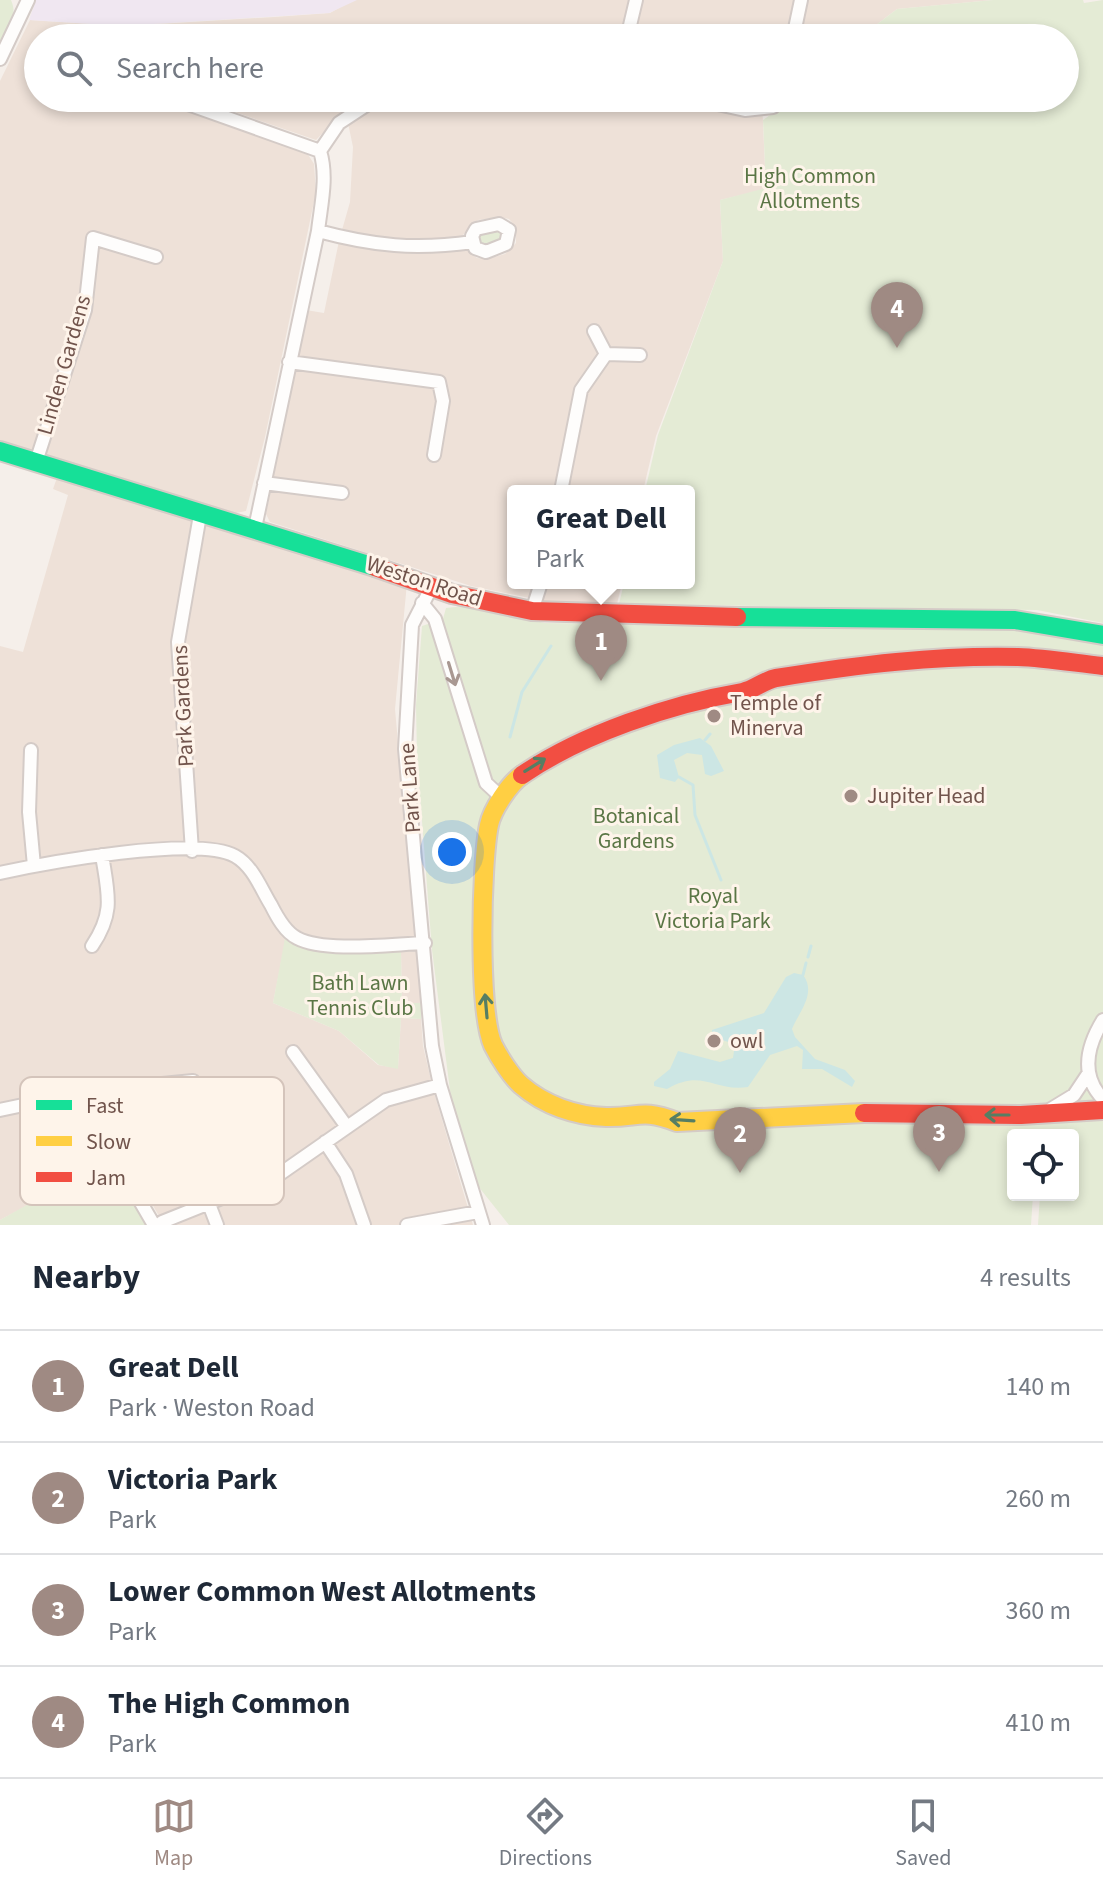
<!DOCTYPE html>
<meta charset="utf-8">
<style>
body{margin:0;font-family:"Source Sans 3",sans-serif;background:#f2f2f3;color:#1f2937}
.controls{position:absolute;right:24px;bottom:24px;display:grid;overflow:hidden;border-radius:8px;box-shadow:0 4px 12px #0003}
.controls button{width:72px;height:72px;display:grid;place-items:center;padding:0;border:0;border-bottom:2px solid #e0e1e3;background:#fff;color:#1f2937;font:40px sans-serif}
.you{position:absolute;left:452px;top:852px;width:28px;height:28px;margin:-20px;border:6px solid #fff;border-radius:50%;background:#1a73e8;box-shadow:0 0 0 12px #1a73e833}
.badge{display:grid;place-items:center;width:52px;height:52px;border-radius:50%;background:#9f8a83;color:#fff;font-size:26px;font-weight:700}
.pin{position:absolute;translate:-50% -66px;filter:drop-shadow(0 2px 4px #0008)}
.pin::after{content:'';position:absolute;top:42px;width:28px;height:24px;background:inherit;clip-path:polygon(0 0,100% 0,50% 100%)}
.popup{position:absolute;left:507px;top:485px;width:188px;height:104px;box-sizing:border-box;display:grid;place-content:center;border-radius:8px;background:#fff;filter:drop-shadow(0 2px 6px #0005);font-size:26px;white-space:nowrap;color:#747a83}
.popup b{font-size:30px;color:#1f2937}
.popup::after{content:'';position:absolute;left:50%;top:100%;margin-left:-16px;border:16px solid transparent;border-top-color:#fff}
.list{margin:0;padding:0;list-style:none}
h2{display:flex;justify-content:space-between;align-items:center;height:104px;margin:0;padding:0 32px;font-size:34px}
h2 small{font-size:26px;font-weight:400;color:#747a83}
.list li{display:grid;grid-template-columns:52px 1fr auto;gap:24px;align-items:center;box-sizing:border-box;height:112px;padding:0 32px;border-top:2px solid #e0e1e3}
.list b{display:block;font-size:30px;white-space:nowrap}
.list p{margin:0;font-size:26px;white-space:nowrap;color:#747a83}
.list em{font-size:26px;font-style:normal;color:#747a83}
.icon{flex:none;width:44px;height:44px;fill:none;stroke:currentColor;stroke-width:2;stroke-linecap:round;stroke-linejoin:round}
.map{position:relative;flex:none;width:1103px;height:1225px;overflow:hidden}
.search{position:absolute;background:#fff;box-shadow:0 4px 12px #0003;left:24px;right:24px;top:24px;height:88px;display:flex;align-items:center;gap:20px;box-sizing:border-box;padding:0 28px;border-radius:44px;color:#747a83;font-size:30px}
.sheet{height:552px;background:#fff}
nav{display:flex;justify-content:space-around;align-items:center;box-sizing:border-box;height:112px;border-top:2px solid #e0e1e3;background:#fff;font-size:22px;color:#747a83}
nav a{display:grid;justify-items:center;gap:4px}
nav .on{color:#9f8a83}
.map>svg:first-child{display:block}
.residential{fill:#eee1d8}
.education{fill:#f0e7f1}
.green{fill:#e4ebd5}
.water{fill:#cce6e4}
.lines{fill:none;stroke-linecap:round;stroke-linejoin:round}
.stream{stroke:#cce6e4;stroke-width:3}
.street-casing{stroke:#d4cbc7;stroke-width:16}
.fast-casing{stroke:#d4cbc6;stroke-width:22}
.slow-casing{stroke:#d4cbc6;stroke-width:22}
.jam-casing{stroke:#d4cbc6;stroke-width:22}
.street{stroke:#fefdfc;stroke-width:12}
.fast{stroke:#16e098;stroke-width:18}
.slow{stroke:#ffcf43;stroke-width:18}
.jam{stroke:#f24e42;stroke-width:18}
.oneway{stroke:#a99892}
.oneway2{stroke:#567e63}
.poi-dot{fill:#9f8a83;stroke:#fef4ea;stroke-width:3}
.labels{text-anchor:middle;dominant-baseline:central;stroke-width:6;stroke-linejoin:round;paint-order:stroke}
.park-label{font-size:22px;fill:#5a7645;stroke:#fef4ea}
.street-label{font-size:22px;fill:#71544c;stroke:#fef4ea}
.poi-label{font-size:22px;fill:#71544c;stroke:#fef4ea;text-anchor:start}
.key{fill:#fef4ea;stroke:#d4c4bb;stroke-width:2}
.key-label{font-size:22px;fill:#71544c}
</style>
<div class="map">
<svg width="1103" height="1225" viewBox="0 0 1103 1225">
<rect width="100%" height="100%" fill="#f5efea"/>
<path class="residential" d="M353 0H798L789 38H477L457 32 445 38H38V98H151L307 153 314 164 316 192 265 437 246 511 236 513 152 491 0 442V81L30 20 125 26 274 17 330 13Z
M808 0H993L897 9 859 38H799Z
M194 98H362L346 109 316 140Z
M387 98H767L762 101 766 189 720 200 723 261 656 436 643 491H513V583H622L617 604 554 603 471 586 270 522 266 514 306 310 324 313 339 241 394 251 464 248 477 258 487 259 505 254 516 243V227L509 219 500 217 478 220 461 237 431 239 388 238 342 230 350 202 353 147 348 123Z
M58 475 407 583 395 709 421 1003H402L401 952H327L303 948 286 938 273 1003 339 1031 378 1065 398 1068 401 1018 421 1019 423 1046 433 1089 473 1225H164L124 1154 0 1220V646L23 652 68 495 53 489Z"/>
<path class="education" d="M36 0H357L329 13 122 26 29 20Z"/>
<path class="green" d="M0 0H11C19 18 7 34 0 50Z
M993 0H1083L1084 3 1103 0V623L1037 610 619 604 624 583H689V491H645L658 435 723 261 720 200 766 188 763 120 787 103V98H1065V38H859L897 9Z
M503 228 500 244 478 246V231Z
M465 606 545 623 1038 630 1103 643V1225H1038L1040 1195H1073V1135H1013V1195H1033L1031 1225H509L478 1186 451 1098 432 950 417 757 416 705 422 626 443 619 446 608Z
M285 938C321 957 362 952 401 952L402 1003H421V1019L401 1018 398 1069 379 1065 339 1031 273 1003Z
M109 1159 146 1225H0V1220Z"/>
<path class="water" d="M700 738 711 746 724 771 711 776 705 774 702 755 687 753 674 760 679 777 675 782 660 778 657 755 674 745Z
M794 973 803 975C817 993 799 1012 792 1029L795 1037 815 1059 845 1070 855 1081 852 1087 822 1069H802L803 1050 797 1046 770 1055 748 1087C713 1092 703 1068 667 1089L654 1086V1082L670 1069 678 1051 720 1062 733 1058 735 1044 712 1037V1030L764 1013 786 977Z"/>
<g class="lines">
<path class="stream" d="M510 737 522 692 551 646
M705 740 710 734
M679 777 693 785 695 815 721 880
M808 957 811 946
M803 975 806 963"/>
<g class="street-casing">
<path id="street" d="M627 38 636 0
M793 38 801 0
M0 59 28 0
M171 98 320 151C328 177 321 204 318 231L255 528
M690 98 745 110 773 107 779 98
M320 151 339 123 377 98
M499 224 509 230 506 244 486 252 475 248 472 236 476 229Z
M318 231C374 246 415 250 473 242
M606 354 640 355
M289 362 439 382 443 401 434 455
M36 462 85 310 93 238 156 257
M264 483 342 493
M561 491 581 390 606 354 594 331
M431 588 412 625 405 749 432 1046 440 1085 483 1225
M422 603 435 619 486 783 501 797
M532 611 541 583
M31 750 29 812 34 866
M192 851 178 642 200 515
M0 873C45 863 197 835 235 856 253 866 261 889 271 905 277 917 285 932 297 938 325 953 392 944 425 943
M92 946C115 912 108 894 102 855
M1103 1020C1087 1046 1080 1075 1103 1099
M293 1052 347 1127
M106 1090 116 1160 154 1225
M1051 1109 1074 1095 1088 1074
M0 1110 90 1091 193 1081
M325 1142 346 1174 364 1225
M209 1204 217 1225
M162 1222 277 1176 386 1100 440 1085
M407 1225 478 1212"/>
</g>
<g class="fast-casing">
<path id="fast" d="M0 451 375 567
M737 617 1015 620 1103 635"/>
</g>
<g class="slow-casing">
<path id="slow" d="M522 775C509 784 492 810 489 825 481 864 478 1011 493 1045 499 1057 511 1076 521 1085 544 1105 575 1116 606 1117 639 1118 641 1108 677 1122L864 1113"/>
</g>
<g class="jam-casing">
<path id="jam" d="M375 567 452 594 532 611 737 617
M522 775C582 734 671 704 742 692 754 690 764 680 776 678 856 665 937 655 1018 657 1046 658 1075 663 1103 666
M864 1113 1021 1115 1103 1110"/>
</g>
<use href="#street" class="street"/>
<use href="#fast" class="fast"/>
<use href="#slow" class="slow"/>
<use href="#jam" class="jam"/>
</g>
<defs><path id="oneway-shaft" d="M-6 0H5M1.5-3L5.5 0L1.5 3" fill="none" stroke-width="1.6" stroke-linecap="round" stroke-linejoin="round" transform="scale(2)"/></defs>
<use class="oneway" href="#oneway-shaft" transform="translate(452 674) rotate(73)"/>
<g class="oneway2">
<use href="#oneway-shaft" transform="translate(535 765) rotate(-32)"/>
<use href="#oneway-shaft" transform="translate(486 1006) rotate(-95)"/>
<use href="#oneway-shaft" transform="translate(997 1115) rotate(-180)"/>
<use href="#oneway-shaft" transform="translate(682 1120) rotate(-176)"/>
</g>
<g class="poi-dot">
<circle cx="714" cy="716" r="8"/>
<circle cx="851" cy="796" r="8"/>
<circle cx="714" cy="1041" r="8"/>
</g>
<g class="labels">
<g class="park-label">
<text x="810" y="176">High Common<tspan x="810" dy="25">Allotments</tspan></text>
<text x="636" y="816">Botanical<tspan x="636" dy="25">Gardens</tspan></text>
<text x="713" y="896">Royal<tspan x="713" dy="25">Victoria Park</tspan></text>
<text x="360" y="983">Bath Lawn<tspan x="360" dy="25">Tennis Club</tspan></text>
</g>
<g class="street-label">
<text transform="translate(64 365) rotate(-74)">Linden Gardens</text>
<text transform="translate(424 581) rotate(18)">Weston Road</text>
<text transform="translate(183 706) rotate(-93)">Park Gardens</text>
<text transform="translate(410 788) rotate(-94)">Park Lane</text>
</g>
<g class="poi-label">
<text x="730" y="703">Temple of<tspan x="730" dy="25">Minerva</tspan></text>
<text x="867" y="796">Jupiter Head</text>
<text x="730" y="1041">owl</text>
</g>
</g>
<rect x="20" y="1077" width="264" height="128" rx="12" class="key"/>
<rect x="36" y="1100" width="36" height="10" fill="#16e098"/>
<rect x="36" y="1136" width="36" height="10" fill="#ffcf43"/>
<rect x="36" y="1172" width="36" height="10" fill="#f24e42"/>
<g class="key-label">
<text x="86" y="1113">Fast</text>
<text x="86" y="1149">Slow</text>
<text x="86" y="1185">Jam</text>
</g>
</svg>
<div class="controls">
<button><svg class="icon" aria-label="locate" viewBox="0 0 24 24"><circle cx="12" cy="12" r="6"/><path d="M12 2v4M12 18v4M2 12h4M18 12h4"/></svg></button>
</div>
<div class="you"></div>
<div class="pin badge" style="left:601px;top:681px">1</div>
<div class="popup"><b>Great Dell</b>Park</div>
<div class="pin badge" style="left:740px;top:1173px">2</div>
<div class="pin badge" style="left:939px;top:1172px">3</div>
<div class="pin badge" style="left:897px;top:348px">4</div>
<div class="search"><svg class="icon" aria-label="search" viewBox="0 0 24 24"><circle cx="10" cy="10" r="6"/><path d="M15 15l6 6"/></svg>Search here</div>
</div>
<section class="sheet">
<h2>Nearby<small>4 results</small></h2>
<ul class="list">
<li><span class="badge">1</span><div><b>Great Dell</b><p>Park · Weston Road</p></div><em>140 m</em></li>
<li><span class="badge">2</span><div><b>Victoria Park</b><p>Park</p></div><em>260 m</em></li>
<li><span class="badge">3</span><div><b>Lower Common West Allotments</b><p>Park</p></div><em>360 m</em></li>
<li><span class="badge">4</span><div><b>The High Common</b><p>Park</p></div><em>410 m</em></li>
</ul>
</section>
<nav>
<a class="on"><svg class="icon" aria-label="map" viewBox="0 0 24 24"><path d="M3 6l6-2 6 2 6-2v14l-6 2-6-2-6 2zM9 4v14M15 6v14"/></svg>Map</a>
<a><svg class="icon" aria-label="directions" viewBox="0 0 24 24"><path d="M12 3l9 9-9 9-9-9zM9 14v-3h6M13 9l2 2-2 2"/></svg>Directions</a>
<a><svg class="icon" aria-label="saved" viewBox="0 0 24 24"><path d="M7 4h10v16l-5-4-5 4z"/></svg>Saved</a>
</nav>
